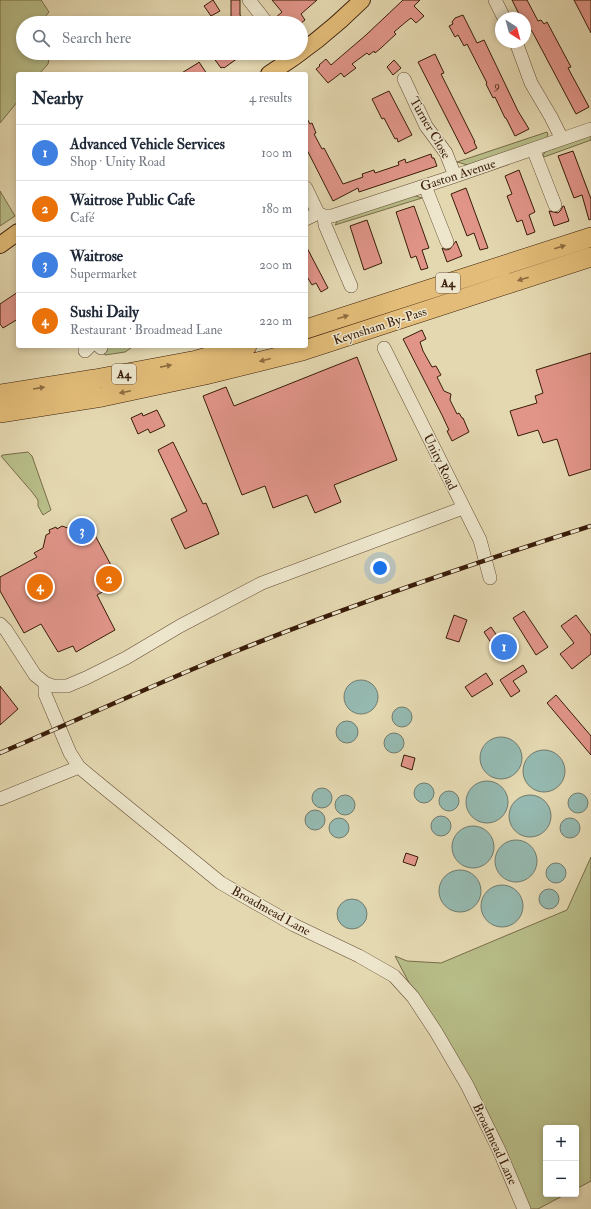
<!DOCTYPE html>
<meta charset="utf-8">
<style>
body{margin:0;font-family:"IM FELL Double Pica",serif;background:#f6f6f7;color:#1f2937}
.controls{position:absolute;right:12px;bottom:12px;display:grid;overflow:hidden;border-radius:4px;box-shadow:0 2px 6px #0003}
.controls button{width:36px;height:36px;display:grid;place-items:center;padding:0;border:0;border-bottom:1px solid #e0e1e3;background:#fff;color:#1f2937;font:20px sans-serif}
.compass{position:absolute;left:495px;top:12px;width:36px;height:36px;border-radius:50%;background:#fff;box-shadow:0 2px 6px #0003;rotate:144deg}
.you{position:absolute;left:380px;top:568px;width:14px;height:14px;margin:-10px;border:3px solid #fff;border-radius:50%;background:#1a73e8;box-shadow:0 0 0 6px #1a73e833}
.badge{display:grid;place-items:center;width:26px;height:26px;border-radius:50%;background:#d93025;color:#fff;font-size:13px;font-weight:700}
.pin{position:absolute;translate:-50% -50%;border:2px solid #fff;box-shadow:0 1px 4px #0006}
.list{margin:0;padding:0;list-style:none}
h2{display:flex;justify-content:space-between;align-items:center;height:52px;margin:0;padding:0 16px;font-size:17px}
h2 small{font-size:13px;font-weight:400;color:#747a83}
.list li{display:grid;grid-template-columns:26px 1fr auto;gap:12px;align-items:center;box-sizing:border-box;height:56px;padding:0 16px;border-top:1px solid #e0e1e3}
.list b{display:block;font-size:15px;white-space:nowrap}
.list p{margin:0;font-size:13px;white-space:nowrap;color:#747a83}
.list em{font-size:13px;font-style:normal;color:#747a83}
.icon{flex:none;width:22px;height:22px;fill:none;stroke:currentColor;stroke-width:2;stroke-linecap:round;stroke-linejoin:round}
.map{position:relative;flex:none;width:591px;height:1209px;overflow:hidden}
.search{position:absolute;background:#fff;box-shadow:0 2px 6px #0003;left:16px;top:16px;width:292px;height:44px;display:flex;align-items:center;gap:10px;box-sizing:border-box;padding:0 14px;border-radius:22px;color:#747a83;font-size:15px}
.panel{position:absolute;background:#fff;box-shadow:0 2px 6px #0003;left:16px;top:72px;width:292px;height:276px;border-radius:4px}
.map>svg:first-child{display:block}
.green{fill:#b8be89;stroke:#786d49}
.water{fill:#95b9b0;stroke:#707a6d}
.building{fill:#e19589;stroke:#391c09}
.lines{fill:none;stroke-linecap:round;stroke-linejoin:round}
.minor-casing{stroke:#644b33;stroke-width:14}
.major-casing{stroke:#391c09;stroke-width:18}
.highway-casing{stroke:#391c09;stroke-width:20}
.minor{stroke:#ede6cc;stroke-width:13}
.major{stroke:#e2bc78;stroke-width:16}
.highway{stroke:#e2bc78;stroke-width:19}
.rail-casing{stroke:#391c09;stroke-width:4.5}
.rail{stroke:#ede6cc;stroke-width:3;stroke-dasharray:9;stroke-linecap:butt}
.oneway{fill:#8e6c40}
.labels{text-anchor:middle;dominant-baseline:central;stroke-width:3;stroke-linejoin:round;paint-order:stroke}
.number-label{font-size:11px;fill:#633a29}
.shield{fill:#ede6cc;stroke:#6f5944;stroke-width:1}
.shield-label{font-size:12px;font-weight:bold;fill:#391c09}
.street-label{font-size:13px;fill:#391c09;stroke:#ede6cc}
</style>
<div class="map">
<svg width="591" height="1209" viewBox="0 0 591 1209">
<rect width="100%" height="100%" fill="#e4d8b1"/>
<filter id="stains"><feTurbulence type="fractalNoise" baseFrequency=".005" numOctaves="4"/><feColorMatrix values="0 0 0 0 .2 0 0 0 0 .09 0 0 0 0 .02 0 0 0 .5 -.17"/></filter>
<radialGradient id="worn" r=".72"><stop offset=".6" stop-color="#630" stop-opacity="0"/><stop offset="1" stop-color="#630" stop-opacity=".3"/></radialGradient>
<path class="green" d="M0 0H41L49 12 44 18 48 22 47 23H23V53H45L49 59 48 64 39 74H18V101L0 123Z
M547 132 548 135 545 139 468 165 457 162Z
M591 135V140L544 157 543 155 546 151Z
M0 191 15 216 0 226Z
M413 195 422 198 335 225 339 219Z
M102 346H130L131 348 125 352 105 355Z
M28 452 32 456 51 510 43 515 38 506V500L32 492 1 456 3 455Z
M591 857V1181L576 1189V1128H546V1194H566L538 1209H528L395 956 407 961 441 963 567 910Z"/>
<path class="water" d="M344 697a17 17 0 1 1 34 0a17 17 0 1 1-34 0Z
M392 717a10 10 0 1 1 20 0a10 10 0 1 1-20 0Z
M336 732a11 11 0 1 1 22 0a11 11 0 1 1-22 0Z
M384 743a10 10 0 1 1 20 0a10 10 0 1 1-20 0Z
M480 758a21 21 0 1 1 42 0a21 21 0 1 1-42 0Z
M523 771a21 21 0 1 1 42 0a21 21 0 1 1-42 0Z
M466 802a21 21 0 1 1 42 0a21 21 0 1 1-42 0Z
M414 793a10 10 0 1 1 20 0a10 10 0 1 1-20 0Z
M312 798a10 10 0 1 1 20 0a10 10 0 1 1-20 0Z
M439 801a10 10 0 1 1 20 0a10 10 0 1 1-20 0Z
M568 803a10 10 0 1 1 20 0a10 10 0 1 1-20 0Z
M509 816a21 21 0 1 1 42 0a21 21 0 1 1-42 0Z
M335 805a10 10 0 1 1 20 0a10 10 0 1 1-20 0Z
M305 820a10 10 0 1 1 20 0a10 10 0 1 1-20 0Z
M431 826a10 10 0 1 1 20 0a10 10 0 1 1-20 0Z
M560 828a10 10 0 1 1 20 0a10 10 0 1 1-20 0Z
M329 828a10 10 0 1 1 20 0a10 10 0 1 1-20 0Z
M452 847a21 21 0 1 1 42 0a21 21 0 1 1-42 0Z
M495 861a21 21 0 1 1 42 0a21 21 0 1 1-42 0Z
M546 873a10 10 0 1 1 20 0a10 10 0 1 1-20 0Z
M439 891a21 21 0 1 1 42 0a21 21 0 1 1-42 0Z
M481 906a21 21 0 1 1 42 0a21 21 0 1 1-42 0Z
M539 899a10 10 0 1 1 20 0a10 10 0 1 1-20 0Z
M337 914a15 15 0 1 1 30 0a15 15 0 1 1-30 0Z"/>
<path class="building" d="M213 0 220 11 211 16 204 6Z
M231 0H240V15L242 18 236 23 231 18Z
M272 0H317L301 14 305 20 301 23H275L274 19 282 12Z
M403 0H420L414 6 424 16 416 23 411 18 407 21 394 32 396 34 381 48 375 53 374 51 369 55 367 53 352 64 356 68 344 77 341 73 328 83 316 69 320 66 319 65 326 59 331 65 366 35Z
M512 0H527L538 21 541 20 544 24 547 22 571 67 568 68 589 107 576 114 533 33 531 30 530 31 525 22V18H521Z
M574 0H591V33Z
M463 15 477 43 484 40 518 111 529 129 515 136 506 118H505L495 97 493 98 486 84 487 83 467 44 464 46 458 35 455 37 449 26 453 24 452 22 455 18Z
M210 53H245L224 68 223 67 221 68Z
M435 54 444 73 441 74 475 142H474L477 148 465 154 418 62Z
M394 60 401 68 393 75 387 67Z
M199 62 207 74H180L198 63Z
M389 91 412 135 398 142 397 138 395 139 384 118 382 119 372 99Z
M306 117 310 124 312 123 316 133 314 134 322 149 324 148 343 184 363 177 362 174 374 170 375 173 399 165 398 162 405 159 406 163 431 154 432 158H434L437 166 359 192 358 188 333 201 306 148Z
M573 151 591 199V219L589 220 582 195 574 198 558 156Z
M519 170 535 212 529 215 535 232 527 235 522 220 517 222 507 196 512 194 505 176Z
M466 188 488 248 480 250 474 233 467 236 451 194Z
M414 206 429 248 422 250 428 268 421 270 416 256 411 258 396 212Z
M563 206H564L569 221 554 226 549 211 558 213 561 210Z
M367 220 382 263 364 270 350 226Z
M456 241 462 256 447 262 442 248 446 250 450 249Z
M306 246 328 288 321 292 316 283 312 285 306 275Z
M18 292V319L3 328 0 324V304Z
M422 330 426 339 420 342 423 351 432 367 436 366 441 375 437 377 444 391 451 394 450 400 457 414 459 413 462 418H463L469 432 452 441 447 431 449 430 442 415 403 339Z
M591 353V469L569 476 557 439 543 443 538 430 518 436 510 411 537 403 535 396 543 393 536 370Z
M357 357 397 460 334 485 341 502 315 513 307 495 273 508 265 486 242 495 203 396 226 387 234 406Z
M157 410 165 426 150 433 148 429 138 434 131 418 142 413 143 416Z
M173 442 203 504 206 503 219 534 185 549 171 519 187 511 158 450Z
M89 524 120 582 97 595 115 630 76 652 73 646 58 652 41 624 24 633 0 591V577L37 557 34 553 43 548 46 535 50 533 49 530 56 527 57 529 62 526 77 531Z
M524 611 548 647 536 655 513 618Z
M454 615 467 620 459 642 446 638Z
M576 615 591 635V654L572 669 560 654 574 643 561 626Z
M491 627 506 649 499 655 484 632Z
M523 665 527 672 513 681 520 691 511 697 500 680Z
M486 673 493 684 472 697 465 687Z
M0 686 18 709 0 725Z
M556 695 591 736V755L547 703Z
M404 755 415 758 412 770 401 766Z
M406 853 418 857 415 866 403 862Z"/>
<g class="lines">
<g class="minor-casing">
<path id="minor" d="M249 0 267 23
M495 0 504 18
M516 42 531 83 551 117 562 139
M404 79 426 126 446 153 455 176
M533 149 555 205
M425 186 447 242
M306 188 318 213 324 216
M324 216H332L455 176 591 129
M324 216 325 225 351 286
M306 219 318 213
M99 346 101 348
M384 348 480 540 490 578
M85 351 90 346
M0 624 6 630 35 675 45 683V694L70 753 79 767 97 782 221 883 294 925 359 956 394 976 413 997 436 1032 467 1085 499 1150 524 1209
M45 683 53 686H67L86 678 126 658 180 626 262 583 463 508
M0 799 79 767"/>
</g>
<g class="major-casing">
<path id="major" d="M269 74C304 52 333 29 362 0
M0 245 18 232"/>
</g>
<g class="highway-casing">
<path id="highway" d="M306 329 591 237
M0 394 95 379 197 360 247 346
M0 413 102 397 205 375 302 351 591 257"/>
</g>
<use href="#minor" class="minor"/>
<use href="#major" class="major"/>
<use href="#highway" class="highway"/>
<g class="rail-casing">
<path id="rail" d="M0 753C78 720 155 684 234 652 351 605 471 564 591 526"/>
</g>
<use href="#rail" class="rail"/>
</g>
<defs><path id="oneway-solid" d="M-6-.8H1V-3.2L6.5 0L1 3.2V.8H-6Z"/></defs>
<g class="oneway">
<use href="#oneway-solid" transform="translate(560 247) rotate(-18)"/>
<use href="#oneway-solid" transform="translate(523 279) rotate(162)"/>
<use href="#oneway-solid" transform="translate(343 317) rotate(-18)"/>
<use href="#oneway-solid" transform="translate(265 360) rotate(166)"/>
<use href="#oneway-solid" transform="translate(166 366) rotate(-11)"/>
<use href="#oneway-solid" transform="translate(39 388) rotate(-9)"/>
<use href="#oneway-solid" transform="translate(125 392) rotate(168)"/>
</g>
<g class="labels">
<g class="number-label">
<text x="497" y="85">9</text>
</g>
<g class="shield">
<rect x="436" y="273" width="24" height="20" rx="3"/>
<rect x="112" y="364" width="24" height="20" rx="3"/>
</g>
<g class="shield-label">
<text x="448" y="283">A4</text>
<text x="124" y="374">A4</text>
</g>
<g class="street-label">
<text transform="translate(430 128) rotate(60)">Turner Close</text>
<text transform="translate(458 175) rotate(-18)">Gaston Avenue</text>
<text transform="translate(380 326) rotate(-18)">Keynsham By-Pass</text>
<text transform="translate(440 462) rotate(64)">Unity Road</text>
<text transform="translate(271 911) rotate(29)">Broadmead Lane</text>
<text transform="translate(495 1144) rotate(65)">Broadmead Lane</text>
</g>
</g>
<rect width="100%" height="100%" filter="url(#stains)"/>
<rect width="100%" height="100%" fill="url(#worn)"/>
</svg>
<div class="controls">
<button>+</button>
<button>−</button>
</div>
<svg class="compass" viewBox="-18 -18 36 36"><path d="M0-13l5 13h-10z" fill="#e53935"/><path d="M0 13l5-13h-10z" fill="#747a83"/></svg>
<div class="you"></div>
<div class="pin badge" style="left:504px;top:647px;background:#3f7fe0">1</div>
<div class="pin badge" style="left:109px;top:579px;background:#e8710a">2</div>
<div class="pin badge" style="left:82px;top:531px;background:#3f7fe0">3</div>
<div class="pin badge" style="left:40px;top:587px;background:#e8710a">4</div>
<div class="search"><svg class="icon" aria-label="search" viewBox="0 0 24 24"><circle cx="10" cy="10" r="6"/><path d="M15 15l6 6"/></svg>Search here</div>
<section class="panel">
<h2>Nearby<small>4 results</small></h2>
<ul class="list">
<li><span class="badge" style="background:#3f7fe0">1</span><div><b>Advanced Vehicle Services</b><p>Shop · Unity Road</p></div><em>100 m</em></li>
<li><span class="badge" style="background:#e8710a">2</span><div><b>Waitrose Public Cafe</b><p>Café</p></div><em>180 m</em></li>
<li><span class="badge" style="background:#3f7fe0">3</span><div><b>Waitrose</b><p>Supermarket</p></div><em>200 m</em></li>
<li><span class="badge" style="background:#e8710a">4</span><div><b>Sushi Daily</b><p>Restaurant · Broadmead Lane</p></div><em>220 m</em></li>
</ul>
</section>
</div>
